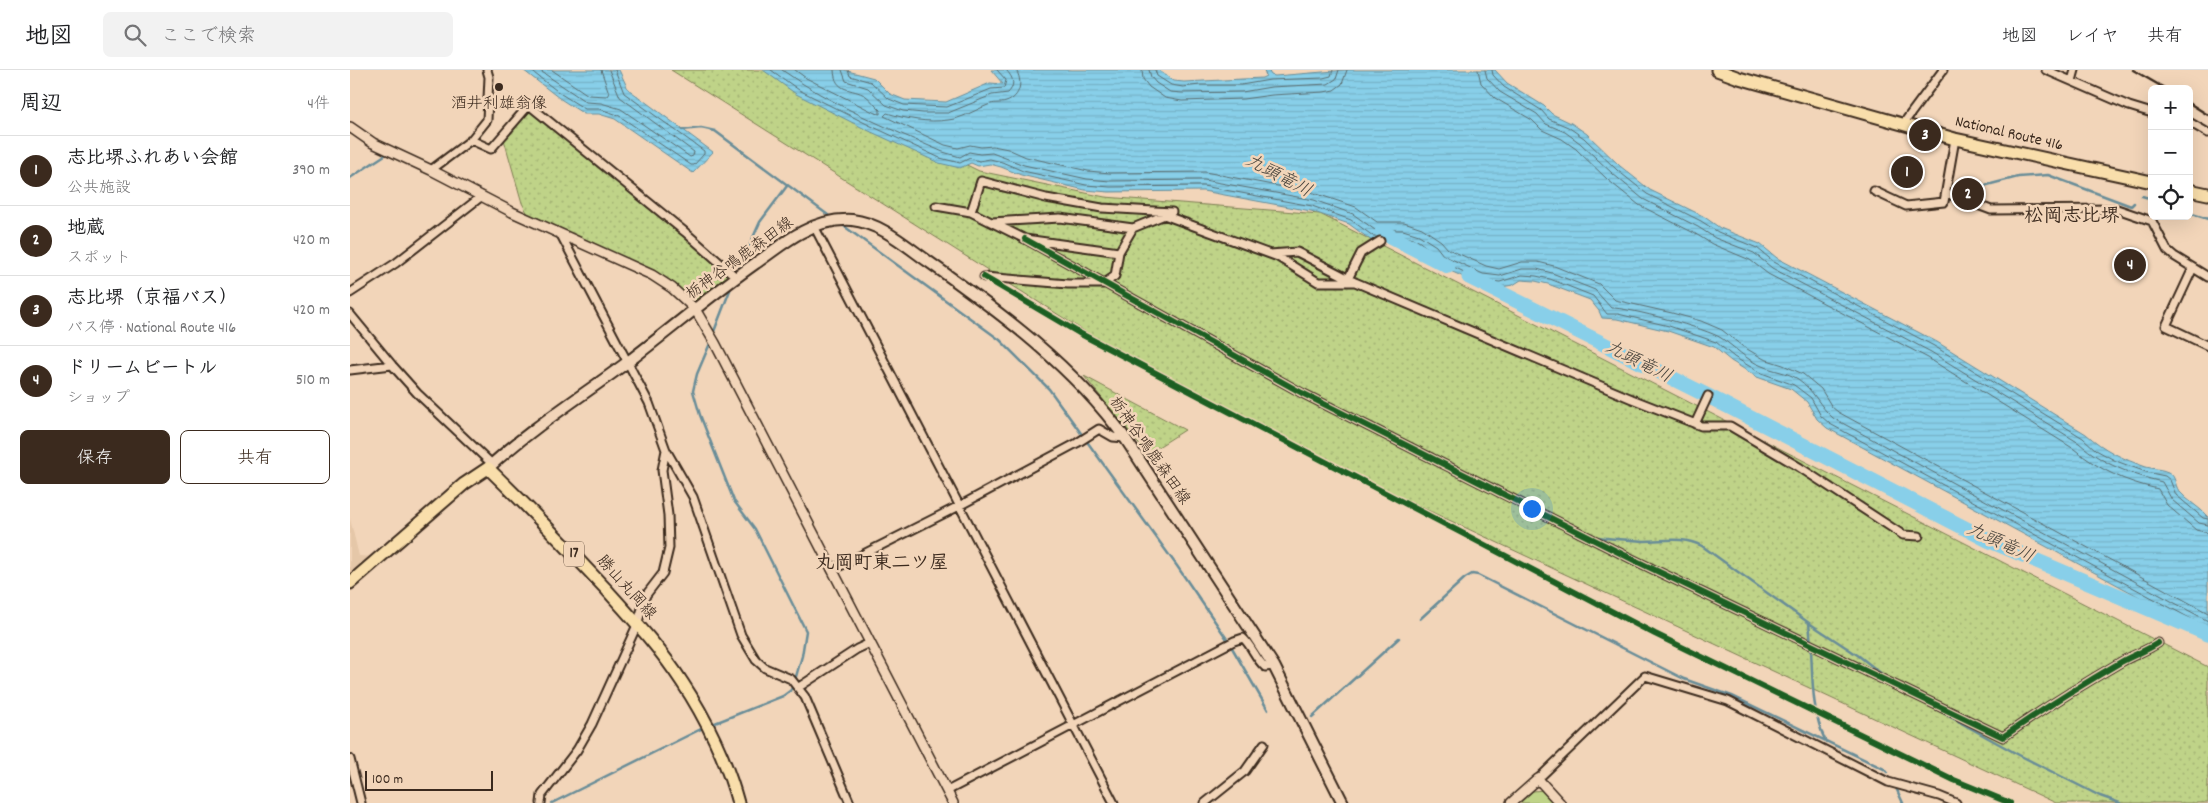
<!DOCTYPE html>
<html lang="ja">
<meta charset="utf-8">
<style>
body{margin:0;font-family:Dekko,"Klee One",sans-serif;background:#f2f2f2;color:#202124}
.controls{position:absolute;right:15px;top:15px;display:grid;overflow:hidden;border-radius:8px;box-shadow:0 5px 20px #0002}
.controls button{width:45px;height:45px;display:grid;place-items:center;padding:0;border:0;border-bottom:1px solid #e0e0e0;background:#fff;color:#202124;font:25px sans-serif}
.scale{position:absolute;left:15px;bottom:12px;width:128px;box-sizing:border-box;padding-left:5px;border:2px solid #3b2a1e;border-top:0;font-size:14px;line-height:18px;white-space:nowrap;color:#3b2a1e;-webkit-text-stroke:4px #f2d5b9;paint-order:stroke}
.you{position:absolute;left:1181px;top:438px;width:18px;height:18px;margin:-12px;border:4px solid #fff;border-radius:50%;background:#1a73e8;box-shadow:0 0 0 8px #1a73e833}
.badge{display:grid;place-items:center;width:32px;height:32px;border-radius:50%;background:#3b2a1e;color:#fff;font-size:16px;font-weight:700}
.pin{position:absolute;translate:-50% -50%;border:2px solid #fff;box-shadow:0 1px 5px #0006}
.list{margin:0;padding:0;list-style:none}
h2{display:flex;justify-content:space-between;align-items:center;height:65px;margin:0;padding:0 20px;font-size:21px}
h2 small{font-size:16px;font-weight:400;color:#757577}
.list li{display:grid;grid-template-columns:32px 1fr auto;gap:15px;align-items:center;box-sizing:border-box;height:70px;padding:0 20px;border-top:1px solid #e0e0e0}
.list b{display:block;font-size:19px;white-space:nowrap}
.list p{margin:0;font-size:16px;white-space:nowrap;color:#757577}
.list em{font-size:16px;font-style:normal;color:#757577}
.actions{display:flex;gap:10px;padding:15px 20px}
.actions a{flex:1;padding:11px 0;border:1px solid #3b2a1e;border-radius:8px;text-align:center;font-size:18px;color:#3b2a1e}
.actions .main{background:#3b2a1e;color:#fff}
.icon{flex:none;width:28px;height:28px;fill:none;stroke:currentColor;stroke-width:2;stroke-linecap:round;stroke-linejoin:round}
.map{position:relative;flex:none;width:1858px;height:733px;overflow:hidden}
header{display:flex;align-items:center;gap:30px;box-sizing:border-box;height:70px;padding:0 25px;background:#fff;border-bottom:1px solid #e0e0e0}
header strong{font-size:24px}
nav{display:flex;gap:28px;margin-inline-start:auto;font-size:18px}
.search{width:350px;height:45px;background:#f2f2f2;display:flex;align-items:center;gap:12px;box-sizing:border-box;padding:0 18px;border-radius:8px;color:#757577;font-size:19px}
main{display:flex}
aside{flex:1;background:#fff}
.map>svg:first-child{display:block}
.built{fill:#e5c7a8}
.grass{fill:url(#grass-dots);stroke:#7d7e53}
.park{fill:#bfd388;stroke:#7d7e53}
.water{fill:url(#water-rules);stroke:#698d98}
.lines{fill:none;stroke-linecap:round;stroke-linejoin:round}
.shore{stroke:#5a6c6f;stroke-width:1}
.stream{stroke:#698d98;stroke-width:2.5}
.river{stroke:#88cfe9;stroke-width:15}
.minor-casing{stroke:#3b2a1e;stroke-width:11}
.tertiary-casing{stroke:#3b2a1e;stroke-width:12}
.secondary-casing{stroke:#3b2a1e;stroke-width:14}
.primary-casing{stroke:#3b2a1e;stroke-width:15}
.trunk-casing{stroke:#3b2a1e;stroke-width:15}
.minor{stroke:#f2d5b9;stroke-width:7}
.tertiary{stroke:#f2d5b9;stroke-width:9}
.secondary{stroke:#f2d5b9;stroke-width:10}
.primary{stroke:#f9deab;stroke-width:11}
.trunk{stroke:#f9deab;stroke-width:11}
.rail{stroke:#3b2a1e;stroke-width:2.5}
.cycleway-casing{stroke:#f2d5b9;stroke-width:9}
.cycleway{stroke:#1b5e20;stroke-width:6}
.poi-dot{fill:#3b2a1e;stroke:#f2d5b9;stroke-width:2}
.labels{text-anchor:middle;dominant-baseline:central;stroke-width:5;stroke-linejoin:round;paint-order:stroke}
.shield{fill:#f2d5b9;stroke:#725d4c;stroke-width:1}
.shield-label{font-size:15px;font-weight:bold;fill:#3b2a1e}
.poi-label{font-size:16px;fill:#3b2a1e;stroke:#f2d5b9}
.street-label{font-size:16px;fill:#3b2a1e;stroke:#f2d5b9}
.water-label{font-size:18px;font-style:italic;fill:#47433c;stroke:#f2d5b9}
.quarter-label{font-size:19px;font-weight:bold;fill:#3b2a1e;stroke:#f2d5b9}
</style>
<header>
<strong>地図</strong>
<div class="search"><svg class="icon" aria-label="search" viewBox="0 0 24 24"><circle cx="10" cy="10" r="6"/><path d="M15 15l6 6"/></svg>ここで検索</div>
<nav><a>地図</a><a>レイヤ</a><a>共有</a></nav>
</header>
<main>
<aside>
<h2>周辺<small>4件</small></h2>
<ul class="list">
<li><span class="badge">1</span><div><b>志比堺ふれあい会館</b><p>公共施設</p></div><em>390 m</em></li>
<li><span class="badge">2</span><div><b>地蔵</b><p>スポット</p></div><em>420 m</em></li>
<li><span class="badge">3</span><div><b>志比堺（京福バス）</b><p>バス停 · National Route 416</p></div><em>420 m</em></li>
<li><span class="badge">4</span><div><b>ドリームビートル</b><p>ショップ</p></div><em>510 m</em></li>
</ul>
<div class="actions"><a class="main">保存</a><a>共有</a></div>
</aside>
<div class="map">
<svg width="1858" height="733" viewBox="0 0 1858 733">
<defs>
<pattern id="grass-dots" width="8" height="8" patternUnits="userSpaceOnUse" patternTransform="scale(1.25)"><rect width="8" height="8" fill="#bfd388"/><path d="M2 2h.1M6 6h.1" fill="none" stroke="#a5b575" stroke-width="1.8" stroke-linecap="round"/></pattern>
<pattern id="water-rules" width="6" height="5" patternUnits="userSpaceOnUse" patternTransform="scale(1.25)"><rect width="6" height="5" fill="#88cfe9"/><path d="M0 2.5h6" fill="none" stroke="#76b2c7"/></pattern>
</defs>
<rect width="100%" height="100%" fill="#f2d5b9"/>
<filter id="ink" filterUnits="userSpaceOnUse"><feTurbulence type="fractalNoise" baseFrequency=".02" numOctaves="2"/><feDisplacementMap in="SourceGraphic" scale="10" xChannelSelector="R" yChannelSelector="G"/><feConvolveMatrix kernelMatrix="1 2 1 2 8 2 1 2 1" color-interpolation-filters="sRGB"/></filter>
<g filter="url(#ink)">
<path class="built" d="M0 449 9 486 25 487 0 511Z"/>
<path class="grass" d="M321 0H423L629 101 755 127 970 144 1858 597V733H1706L1026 416 739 264Z
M179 35 386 207 345 239 322 218 180 148 172 133 153 66Z
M734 306 835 360 797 384Z"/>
<path class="park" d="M1194 720 1205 733H1170L1183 721Z"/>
<path class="water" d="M173 0H269L278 19 363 82 343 103 265 49 249 44H234L209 28Z
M413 0H494L524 8 540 24 555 30 574 31 596 32 640 13 653 14 641 0H808L824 11 834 12 912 8 916 6 914 0H918L921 5 925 6 997 0H1145L1157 13 1194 36 1202 44 1221 53 1237 64 1270 96 1300 120 1353 146 1370 158 1410 174 1427 188 1587 272 1736 364C1754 380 1773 389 1796 397 1803 399 1812 399 1818 402 1827 407 1824 414 1829 421 1837 431 1850 437 1858 447V564L1477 358 1467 349 1457 332 1441 319 1407 307 1381 291 1364 277 1318 261 1267 249 1252 248 1249 241 1240 230 1198 214 1185 211 1171 210 1163 215 1145 218 1129 214 1085 194 1079 185 1065 175 1053 171H1022L999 154 961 141 853 121 759 122 735 120 671 105 651 97 640 94 628 96 621 93 610 98 589 93 517 60 446 24Z"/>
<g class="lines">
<path class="shore" d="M180 0 211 24 235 39H250L268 45 341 95H344L354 84V81L274 23 265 0
M189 0 236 32 251 33 271 39 340 87 343 86 344 82 270 27 259 0
M202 0 238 25 257 26 259 23 251 0
M421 0 449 20 519 55 590 88 610 93 620 88 629 91 640 89 652 92 673 101 736 115 760 117 853 116 962 136 1001 150 1023 166H1053L1067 170 1083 182 1089 190 1131 210 1150 212 1172 205 1186 206 1200 209 1243 226 1257 244H1268L1319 256 1366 272 1384 287 1409 302 1444 315 1461 328 1471 346 1480 354 1858 558
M432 0C481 35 538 58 593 82L610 87 619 82 630 84 642 83 674 95 737 109 760 111 854 110 964 130 1003 144 1025 160H1053L1069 165 1086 176 1093 185 1133 204 1150 206 1172 199H1187L1202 203 1245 220 1261 238C1277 237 1358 259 1371 268 1385 277 1396 290 1412 296 1423 301 1437 302 1448 309 1464 320 1469 336 1483 348L1858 551
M445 0 456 8 525 43 530 44V40C525 36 521 29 516 26 502 17 485 24 484 0
M492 0 496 11 518 18 536 35 553 41 573 43H598L642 25 658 23C666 15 663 7 656 0
M498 0 500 6 521 12 539 29 554 35 573 36 597 37 641 19 654 18 656 10 647 0
M666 0C673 11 671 27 656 32 650 34 644 32 638 35 625 40 611 49 598 50 578 53 556 49 537 43L534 46 595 75 608 78 620 75 631 77 643 76 658 79 676 87 738 101 760 103 855 102 964 123 1006 137 1027 152H1054L1072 158 1091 171 1098 179 1136 196 1149 199 1172 192H1188L1204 196 1249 214 1265 230 1322 243 1351 251 1372 260 1392 276 1414 289 1433 295 1453 304 1471 319 1482 337 1488 342 1858 543
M792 0 793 9 799 17 815 28 832 31 893 29 922 25 974 22 984 20 992 14 997 0
M799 0 801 7 806 13 820 22 832 23 892 22 921 17 978 14 986 9 989 0
M805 0 807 6 821 15 833 17 850 15H891L920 10 973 8 981 6 983 0
M1128 0 1131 13 1145 28 1182 50 1192 60 1212 69 1226 79 1258 110 1289 135 1344 163 1362 174 1400 190 1418 204 1578 288 1724 379C1749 400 1776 412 1808 419L1817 435 1846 460 1858 463
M1135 0 1137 8 1150 22 1187 44 1196 54 1215 62 1230 73 1263 104 1293 129 1348 157 1365 168 1404 183 1422 198 1581 282 1729 373C1754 395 1780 404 1812 412L1822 430 1849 453 1858 455
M1142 0 1143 5 1154 17 1191 40 1199 49 1218 57 1234 68 1267 100 1297 124 1351 151 1368 162 1407 178 1424 192 1584 276 1733 368 1746 380 1766 391 1796 402 1815 406 1820 410 1826 425 1853 448 1858 449"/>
<path class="stream" d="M332 60 351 58 365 61 482 148
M0 108 38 83
M1604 119 1618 120 1668 107 1698 105 1781 136 1784 133
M1792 126 1802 129
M1839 143 1858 149
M491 154 650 270 699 319 827 496 877 569 918 640
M388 201 410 152 437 116
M363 264 382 215
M361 271 347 304 343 321 350 345 384 431 405 459 456 561 452 586 445 610
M1248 467C1263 469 1279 470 1294 471 1315 471 1332 466 1352 476L1459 553 1509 586 1537 608
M1070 549 1115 508 1122 504 1128 505 1334 609 1382 626 1534 699 1537 702
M1459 553C1464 593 1458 635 1476 672
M1584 638 1669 685 1750 726 1770 733
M962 647 1049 568
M360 655 433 626 441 620 443 615
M1546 718 1553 733
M202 733 355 657"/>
<path class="river" d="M1032 162 1098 196
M1119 207 1358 326 1638 470 1858 564"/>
<g class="minor-casing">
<path id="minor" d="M1696 0 1779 36 1802 43
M1722 11 1725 0
M1839 52 1858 63
M1553 54 1593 0
M121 70 137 50 139 7 137 0
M81 100 121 70 141 79 179 35 335 162 386 207
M1524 121 1556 136 1594 132 1605 69
M1596 123 1641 140 1767 139 1802 151 1817 180 1824 186 1858 207
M586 136 621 142 675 169 769 182 765 206 753 214H718L634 207
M621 142 631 111 696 128 752 138 822 142 783 158
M814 145 928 187 968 212H1005L947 182 920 184
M642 152 710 148 783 158 769 182
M464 156 764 733
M211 165 299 333 316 380 343 427 391 565 406 590 415 598 441 609 455 627 500 733
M675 169 952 323 1284 490 1653 667C1691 640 1730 616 1771 592 1783 585 1796 581 1808 573
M1843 198 1816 256 1858 276
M998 209 1011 183 1030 171
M1005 212 1282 329 1351 356H1380L1449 397 1553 465 1569 466
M0 223 46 193 132 126
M0 244 42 295
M0 300 42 295 67 323 142 394
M1345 354 1358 326
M482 500 609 436 727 373 749 359 763 367 775 368
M449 617 507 579 520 573
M0 689 11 733
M1188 709 1295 606 1378 631 1538 712 1589 726 1606 733
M597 721 884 571 893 568C902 576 905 588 915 597L924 596
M191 733 192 725 227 680 242 654 287 555 296 525 313 503 319 478 318 445 312 400 316 380
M855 733 895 701 914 674"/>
</g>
<g class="tertiary-casing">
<path id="tertiary" d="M0 57 23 73 81 100 162 142 302 205 322 218 345 239 365 273 603 733
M1161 733 1188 709 1210 733"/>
</g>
<g class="secondary-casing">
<path id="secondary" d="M138 398C181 358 232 326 279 291 321 259 362 224 406 193 421 183 436 170 452 162 467 154 485 149 502 150 531 153 556 176 579 192 651 243 723 296 775 368L924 596 993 733"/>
</g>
<g class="primary-casing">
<path id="primary" d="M0 513 114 414 138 398C178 437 217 477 255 518 282 548 310 578 332 612 356 648 377 692 388 733"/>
</g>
<g class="trunk-casing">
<path id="trunk" d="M1367 0 1389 8 1605 69 1802 112
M1839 120 1858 124"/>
</g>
<use href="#minor" class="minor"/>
<use href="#tertiary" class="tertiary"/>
<use href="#secondary" class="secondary"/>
<use href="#primary" class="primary"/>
<use href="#trunk" class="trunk"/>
<path class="rail" d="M1783 0 1816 19
M1839 33 1858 45"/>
<g class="cycleway-casing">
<path id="cycleway" d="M675 169 952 323 1284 490 1653 667C1691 640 1730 616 1771 592 1783 585 1796 581 1808 573
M634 207 729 263 1305 564 1604 710 1660 733"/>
</g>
<use href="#cycleway" class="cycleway"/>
</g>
</g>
<circle class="poi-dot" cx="149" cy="17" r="5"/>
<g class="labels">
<rect class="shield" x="214" y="471.5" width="20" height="25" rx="4"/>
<g class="shield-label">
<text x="224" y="484">17</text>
</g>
<g class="poi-label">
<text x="149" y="34">酒井利雄翁像</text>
</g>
<g class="street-label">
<text transform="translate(1659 64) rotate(13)">National Route 416</text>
<text transform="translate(390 189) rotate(-36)">栃神谷鳴鹿森田線</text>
<text transform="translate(799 381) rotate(55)">栃神谷鳴鹿森田線</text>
<text transform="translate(276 518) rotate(48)">勝山丸岡線</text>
</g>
<g class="water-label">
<text transform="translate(928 107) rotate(28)">九頭竜川</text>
<text transform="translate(1288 293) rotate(27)">九頭竜川</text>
<text transform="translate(1650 474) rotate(25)">九頭竜川</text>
</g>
<g class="quarter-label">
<text x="1722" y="147">松岡志比堺</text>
<text x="532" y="494">丸岡町東二ツ屋</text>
</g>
</g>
</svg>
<div class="controls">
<button>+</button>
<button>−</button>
<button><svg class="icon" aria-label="locate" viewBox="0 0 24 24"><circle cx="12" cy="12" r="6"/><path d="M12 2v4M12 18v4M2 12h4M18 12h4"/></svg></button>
</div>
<div class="scale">100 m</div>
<div class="you"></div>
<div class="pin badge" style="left:1557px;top:102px">1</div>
<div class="pin badge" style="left:1618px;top:124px">2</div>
<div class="pin badge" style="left:1575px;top:65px">3</div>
<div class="pin badge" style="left:1780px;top:195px">4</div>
</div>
</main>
